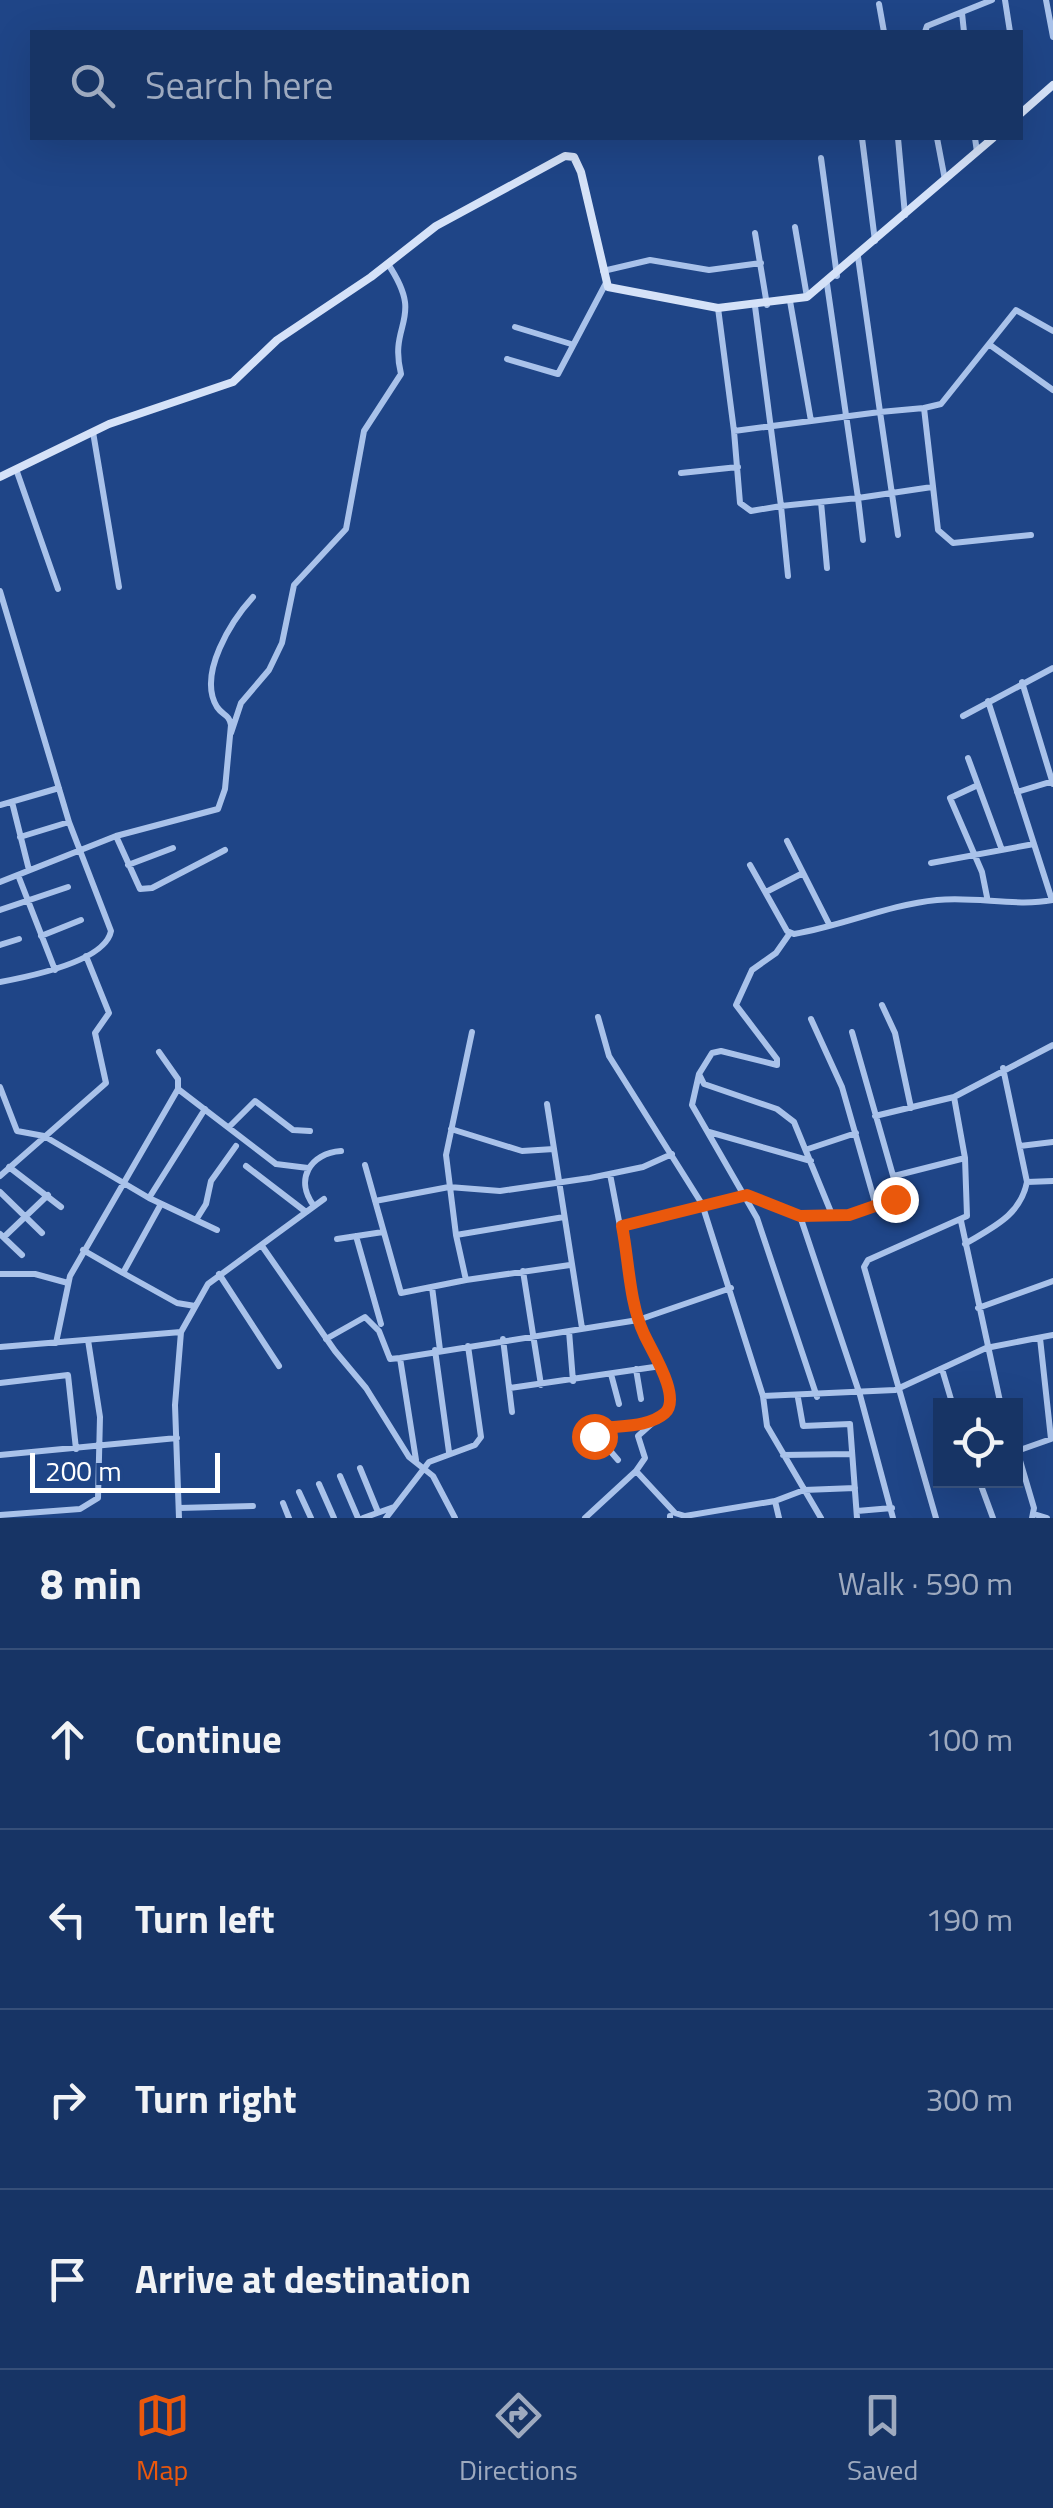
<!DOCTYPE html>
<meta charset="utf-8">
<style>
body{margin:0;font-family:"Titillium Web",sans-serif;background:#243f6e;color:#f1f3f6}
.controls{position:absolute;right:30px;bottom:30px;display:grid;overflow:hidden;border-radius:0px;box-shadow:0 10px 40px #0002}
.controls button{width:90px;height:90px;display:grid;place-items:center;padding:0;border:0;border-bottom:2px solid #364f79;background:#173465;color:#f1f3f6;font:50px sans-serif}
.scale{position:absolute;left:30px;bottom:25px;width:190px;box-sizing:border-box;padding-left:10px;border:5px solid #fff;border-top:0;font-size:28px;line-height:35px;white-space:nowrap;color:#fff;-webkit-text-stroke:8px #1f4587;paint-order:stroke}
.stop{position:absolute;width:30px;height:30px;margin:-22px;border:8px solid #ea580c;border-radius:50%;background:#fff}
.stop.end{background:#ea580c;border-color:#fff;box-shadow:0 2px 10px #0008}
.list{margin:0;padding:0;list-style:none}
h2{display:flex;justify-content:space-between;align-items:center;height:130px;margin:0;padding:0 40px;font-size:42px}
h2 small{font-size:32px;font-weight:400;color:#9eaabf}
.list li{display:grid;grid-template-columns:65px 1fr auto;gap:30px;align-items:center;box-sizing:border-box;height:180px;padding:0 40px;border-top:2px solid #364f79}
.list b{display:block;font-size:38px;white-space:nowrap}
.list em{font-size:32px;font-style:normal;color:#9eaabf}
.icon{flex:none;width:55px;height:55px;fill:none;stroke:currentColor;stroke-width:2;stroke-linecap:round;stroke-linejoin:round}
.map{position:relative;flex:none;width:1053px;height:1518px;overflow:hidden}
.search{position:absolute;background:#173465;box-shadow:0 10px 40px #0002;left:30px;right:30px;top:30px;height:110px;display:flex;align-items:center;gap:25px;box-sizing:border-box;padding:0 35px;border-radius:0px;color:#9eaabf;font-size:38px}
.sheet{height:850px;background:#173465}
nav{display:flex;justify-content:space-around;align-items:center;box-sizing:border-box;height:140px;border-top:2px solid #364f79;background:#173465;font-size:28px;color:#9eaabf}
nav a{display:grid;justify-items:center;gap:5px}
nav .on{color:#ea580c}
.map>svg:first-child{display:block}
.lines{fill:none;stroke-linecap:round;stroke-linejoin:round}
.street{stroke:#a9c2ea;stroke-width:6}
.secondary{stroke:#d5e2f8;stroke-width:8}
.route{stroke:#ea580c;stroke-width:12}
</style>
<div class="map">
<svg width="1053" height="1518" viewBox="0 0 1053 1518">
<rect width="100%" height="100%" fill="#1f4587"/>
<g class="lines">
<path class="street" d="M1005 0 1010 32
M1046 0 1053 37
M879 4 884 32
M962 13 964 32
M925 32 927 26 992 0
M862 138 875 241
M898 138 905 215
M937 138 945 180
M975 138 977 152
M821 158 837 276
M795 227 807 297
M755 233 767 305
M603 271 650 260 709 270 761 263
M790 301 811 421
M755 306 781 506 858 498 827 284
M718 308 734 431 880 412 858 257
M515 327 571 344
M990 345 1053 390
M507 359 558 374 606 283
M924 408 941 404 1016 310 1053 331
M734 431 740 503 751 511 781 506 788 576
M93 432 119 587
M16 469 58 589
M681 473 738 467
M821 502 827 568
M898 535 880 412 924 408 938 530 953 543 1031 535
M863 540 858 498 932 487
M0 591 69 822 111 931C105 962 27 977 0 982
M1022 682 1053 784
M988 701 1052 900
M963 716 1053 668
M231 733 241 703 269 670 282 643 294 585 346 529 364 431 401 374C388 321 426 321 388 264
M968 758 1002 850
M978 785 950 798 982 872 987 897
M1017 792 1053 781
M12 802 29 870
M0 805 59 788
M116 836 140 889 152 888 225 850
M20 837 69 822
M787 841 829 924
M931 863 1034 844
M128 865 173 848
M750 865 787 931 794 934C843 926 887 905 937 900 976 896 1015 907 1053 900
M18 875 55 970
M0 882 116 836 218 809 225 789 231 725C229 714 223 716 217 707 197 674 232 620 253 597
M766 892 803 873
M0 910 68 887
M790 933 776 953 752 970 736 1005 777 1059V1065L721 1051 712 1053 699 1074 704 1084 777 1109 794 1122 833 1217 800 1216 860 1395 893 1518
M41 936 81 920
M0 945 19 939
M882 1005 895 1033 911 1108
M598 1017 609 1056 702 1204 763 1396 767 1426 821 1518
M811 1019 842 1087 876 1206
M699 1074 692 1105 757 1218 817 1397
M0 1087 17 1131 44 1136 149 1198 217 1230
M178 1089 276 1164 308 1168
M547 1104 582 1328
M875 1116 954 1097 1053 1045
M229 1127 255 1101 293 1130 310 1131
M451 1129 522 1151 554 1149
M709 1132 811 1161
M1020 1146 1053 1142
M808 1149 856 1133
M365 1165 401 1293 466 1280
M246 1166 306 1212
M9 1167 61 1207
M610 1174 638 1320 661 1366 669 1396 667 1410 638 1436 645 1458 636 1471
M0 1176 106 1083 95 1033 109 1013 86 956
M894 1176 965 1158
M1027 1182 1053 1181
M0 1192 42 1233
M149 1198 205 1109
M375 1201 449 1187 500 1191 590 1178 643 1167 672 1154
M314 1206C294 1180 310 1153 341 1151
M564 1217 456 1235 466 1280 570 1265
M833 1217 889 1202 898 1193 852 1032
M196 1220 206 1204 211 1181 236 1146
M961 1221 1001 1406
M622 1226 747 1195 800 1216
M0 1234 22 1255
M456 1235 446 1155 472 1032
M356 1236 381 1324
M4 1237 48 1195
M337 1239 383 1232
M965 1244C993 1227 1020 1216 1027 1182L1003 1068
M262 1246 335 1351 366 1388 409 1457 433 1476 455 1518
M83 1250 123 1273 161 1204
M523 1271 541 1385
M123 1273 177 1303 195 1306
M0 1274H35L68 1283
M219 1274 279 1366
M432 1287 440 1350
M978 1308 1053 1281
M569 1331 573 1381
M326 1339 365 1317 379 1331 390 1359 400 1358 638 1320 731 1288
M503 1339 512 1412
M56 1343 70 1276 178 1089V1079L159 1052
M0 1347 181 1332
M435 1350 449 1452
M400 1358 416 1460
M636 1369 641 1399
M942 1369 953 1406
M611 1374 619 1404
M0 1383 68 1375 76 1449
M510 1388 661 1366
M763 1396 895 1390 986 1348 1053 1335
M798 1398 803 1426 850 1424 857 1518
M1016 1447 1034 1508 1032 1518
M1017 1451 1051 1439 1040 1338
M0 1455 177 1438
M783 1455 851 1454
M618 1460 593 1431 646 1423
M360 1468 378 1512
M340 1476 358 1518
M979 1480 993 1518
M319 1484 334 1518
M299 1492 311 1518
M775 1501 779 1518
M283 1503 289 1518
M179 1508 253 1506
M857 1511 892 1508
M1034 1514 1047 1518
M0 1515 80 1509 98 1498 100 1417 88 1340
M670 1516V1518
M179 1518 175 1405 181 1332 208 1284 324 1199
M363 1518 394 1507
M386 1518 429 1462 475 1445 481 1437 468 1346
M585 1518 636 1471 675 1513 685 1516 775 1501 804 1490 855 1488
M936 1518 864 1267 868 1260 967 1216 965 1158 954 1097"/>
<path class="secondary" d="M1020 114 1053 85
M0 477 109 424 233 382 277 340 371 277 436 226 565 156 574 157 581 172 608 287 718 308 807 297 993 138"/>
</g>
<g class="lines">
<path class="route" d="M594 1436 597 1429C618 1425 648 1428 665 1413 682 1397 651 1350 644 1334 629 1302 629 1261 622 1226L747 1195 800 1216 849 1215 895 1199"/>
</g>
</svg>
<div class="controls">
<button><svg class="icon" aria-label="locate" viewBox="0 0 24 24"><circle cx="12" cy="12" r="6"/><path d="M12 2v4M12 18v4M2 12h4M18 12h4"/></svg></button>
</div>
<div class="scale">200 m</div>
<div class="stop" style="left:594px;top:1436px"></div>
<div class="stop end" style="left:895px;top:1199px"></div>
<div class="search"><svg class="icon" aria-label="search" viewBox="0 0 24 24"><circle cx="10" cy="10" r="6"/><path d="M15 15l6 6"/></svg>Search here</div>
</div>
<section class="sheet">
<h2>8 min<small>Walk · 590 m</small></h2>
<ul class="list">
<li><svg class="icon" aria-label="ahead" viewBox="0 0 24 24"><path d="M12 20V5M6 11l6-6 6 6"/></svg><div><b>Continue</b></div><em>100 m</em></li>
<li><svg class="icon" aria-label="left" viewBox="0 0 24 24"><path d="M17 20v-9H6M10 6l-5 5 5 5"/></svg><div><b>Turn left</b></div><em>190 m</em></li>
<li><svg class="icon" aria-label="right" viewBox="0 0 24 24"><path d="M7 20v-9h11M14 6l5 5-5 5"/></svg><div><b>Turn right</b></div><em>300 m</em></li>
<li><svg class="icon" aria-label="arrive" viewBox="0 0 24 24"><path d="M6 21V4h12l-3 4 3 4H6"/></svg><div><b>Arrive at destination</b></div></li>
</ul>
</section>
<nav>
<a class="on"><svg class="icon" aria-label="map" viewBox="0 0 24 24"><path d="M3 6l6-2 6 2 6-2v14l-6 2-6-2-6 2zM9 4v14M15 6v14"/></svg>Map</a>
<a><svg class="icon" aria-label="directions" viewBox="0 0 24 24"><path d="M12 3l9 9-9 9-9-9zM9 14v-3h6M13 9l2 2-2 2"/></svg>Directions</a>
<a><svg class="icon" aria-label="saved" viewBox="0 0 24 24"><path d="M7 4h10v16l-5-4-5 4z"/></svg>Saved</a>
</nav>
